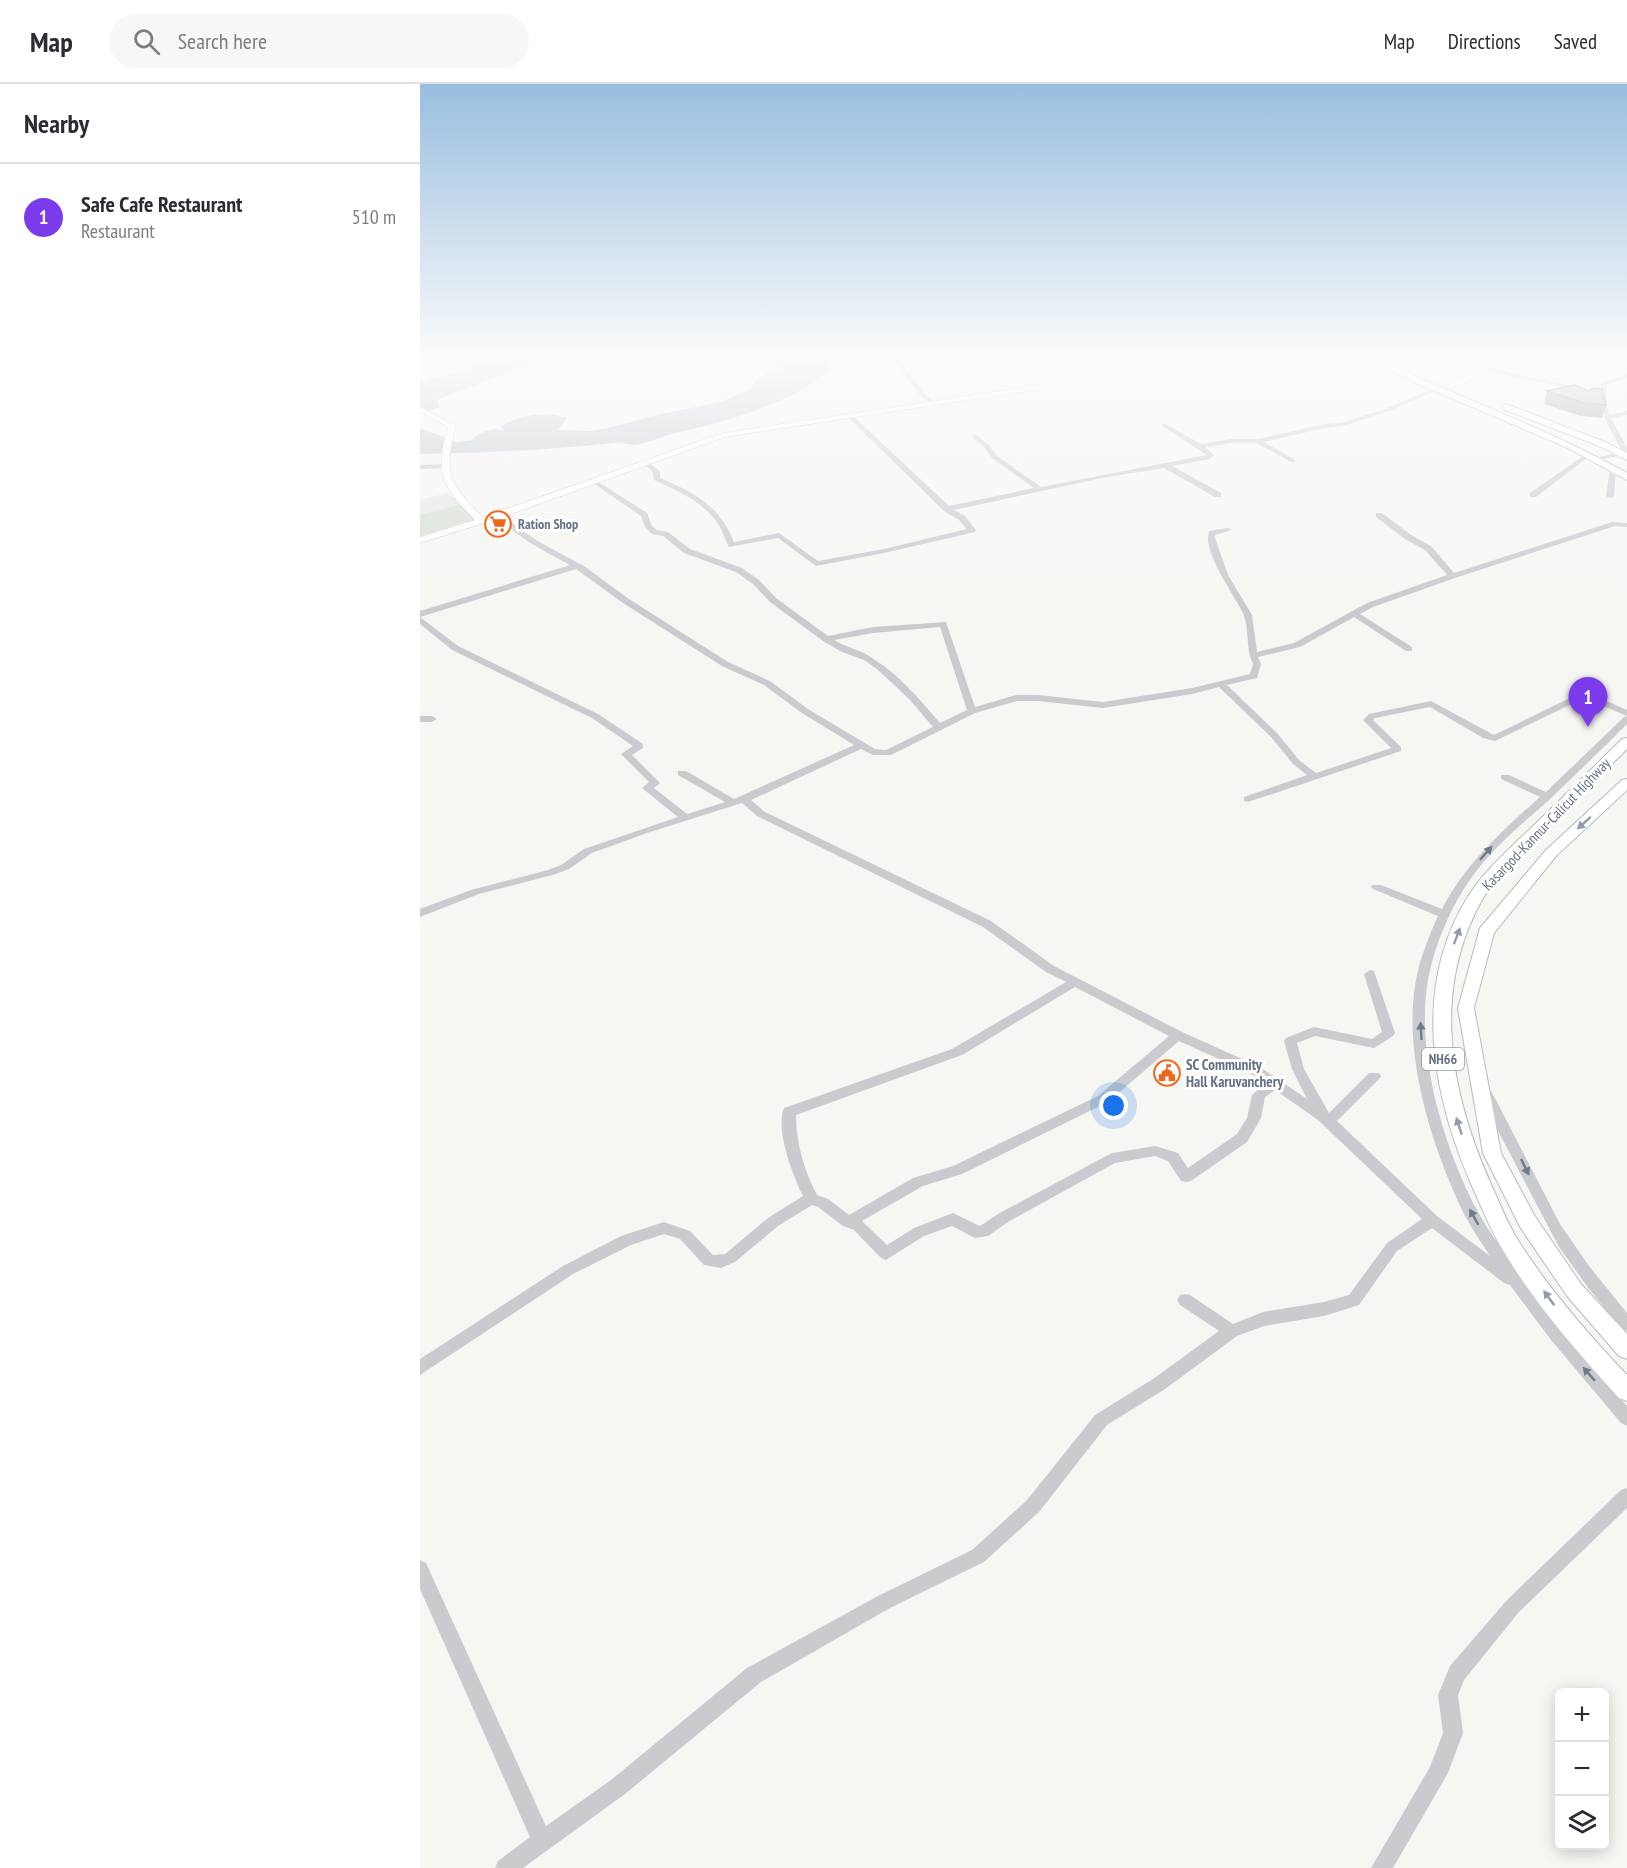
<!DOCTYPE html>
<meta charset="utf-8">
<style>
body{margin:0;font-family:"PT Sans Narrow",sans-serif;background:#f7f7f7;color:#2b2b33}
.controls{position:absolute;right:18px;bottom:18px;display:grid;overflow:hidden;border-radius:9px;box-shadow:0 3px 15px #0003}
.controls button{width:54px;height:54px;display:grid;place-items:center;padding:0;border:0;border-bottom:2px solid #e1e1e2;background:#fff;color:#2b2b33;font:30px sans-serif}
.you{position:absolute;left:694px;top:1022px;width:21px;height:21px;margin:-15px;border:4px solid #fff;border-radius:50%;background:#1a73e8;box-shadow:0 0 0 9px #1a73e833}
.badge{display:grid;place-items:center;width:39px;height:39px;border-radius:50%;background:#7c3aed;color:#fff;font-size:20px;font-weight:700}
.pin{position:absolute;translate:-50% -50px;filter:drop-shadow(0 2px 3px #0008)}
.pin::after{content:'';position:absolute;top:32px;width:21px;height:18px;background:inherit;clip-path:polygon(0 0,100% 0,50% 100%)}
.list{margin:0;padding:0;list-style:none}
h2{display:flex;justify-content:space-between;align-items:center;height:78px;margin:0;padding:0 24px;font-size:26px}
h2 small{font-size:20px;font-weight:400;color:#7c7c81}
.list li{display:grid;grid-template-columns:39px 1fr auto;gap:18px;align-items:center;box-sizing:border-box;height:108px;padding:0 24px;border-top:2px solid #e1e1e2}
.list b{display:block;font-size:22px;white-space:nowrap}
.list p{margin:0;font-size:20px;white-space:nowrap;color:#7c7c81}
.list em{font-size:20px;font-style:normal;color:#7c7c81}
.icon{flex:none;width:33px;height:33px;fill:none;stroke:currentColor;stroke-width:2;stroke-linecap:round;stroke-linejoin:round}
.map{position:relative;flex:none;width:1207px;height:1784px;overflow:hidden}
header{display:flex;align-items:center;gap:36px;box-sizing:border-box;height:84px;padding:0 30px;background:#fff;border-bottom:2px solid #e1e1e2}
header strong{font-size:28px}
nav{display:flex;gap:33px;margin-inline-start:auto;font-size:21px}
.search{width:420px;height:54px;background:#f7f7f7;display:flex;align-items:center;gap:15px;box-sizing:border-box;padding:0 21px;border-radius:33px;color:#7c7c81;font-size:22px}
main{display:flex}
aside{flex:1;background:#fff}
.map>svg:first-child{display:block}
.built{fill:#e7e8e6}
.green{fill:#d6dfd4}
.water{fill:#c4ccd3}
.lines{fill:none;stroke-linecap:round;stroke-linejoin:round}
.major-casing{stroke:#b9bcc0;stroke-width:1}
.highway-casing{stroke:#b8bbbf;stroke-width:2}
.minor{fill:#c9cbcf;fill-rule:evenodd}
.major{fill:#fff;fill-rule:evenodd}
.highway{fill:#fff;fill-rule:evenodd}
.wall{fill:#989da3}
.building{fill:#b1b6bd;stroke:#7c7f84;stroke-width:1.5}
.oneway{fill:#929caa}
.oneway2{fill:#6e7b8d}
.labels{text-anchor:middle;dominant-baseline:central;stroke-width:6;stroke-linejoin:round;paint-order:stroke}
.far-poi-label{font-size:14px;font-weight:bold;fill:#647286;stroke:#fff;text-anchor:start}
.shield{fill:#fff;stroke:#929caa;stroke-width:1.5}
.shield-label{font-size:14px;font-weight:bold;fill:#647286}
.street-label{font-size:15px;fill:#647286;stroke:#fff}
.poi-label{font-size:15px;font-weight:bold;fill:#647286;stroke:#fff;text-anchor:start}
</style>
<header>
<strong>Map</strong>
<div class="search"><svg class="icon" aria-label="search" viewBox="0 0 24 24"><circle cx="10" cy="10" r="6"/><path d="M15 15l6 6"/></svg>Search here</div>
<nav><a>Map</a><a>Directions</a><a>Saved</a></nav>
</header>
<main>
<aside>
<h2>Nearby<small></small></h2>
<ul class="list">
<li><span class="badge">1</span><div><b>Safe Cafe Restaurant</b><p>Restaurant</p></div><em>510 m</em></li>
</ul>
</aside>
<div class="map">
<svg width="1207" height="1784" viewBox="0 0 1207 1784">
<rect width="100%" height="100%" fill="#f6f7f3"/>
<path class="built" d="M27 409 63 433 0 453V416Z"/>
<path class="green" d="M39 421 56 434 0 452V431Z"/>
<path class="water" d="M70 273H118L106 281 17 316 20 323 0 329V299L36 288Z
M351 273H421L409 280 410 286C373 319 303 339 255 349 243 352 231 358 219 360 211 362 201 358 192 359 129 366 64 369 0 370V344L37 358 52 356 58 350 73 345 85 347 80 343C98 331 126 327 147 334L138 346 168 347 184 345 241 330 301 318 332 304C334 293 348 289 358 285V280Z"/>
<g class="lines">
<g class="major-casing">
<path id="major" d="M741 273H754L614 306 305 353 83 433 0 459V453L55 436C22 403 14 389 28 343L0 328V323L36 342C23 388 30 401 63 433L303 349 614 302Z
M1076 273H1084C1075 282 1039 308 1027 302L1063 283Z"/>
</g>
<g class="highway-casing">
<path id="highway" d="M947 273C968 273 987 289 1006 297 1074 326 1142 353 1207 389V396L1148 364 996 299Z
M1086 320 1185 358 1207 369V376L1179 362 1083 325 1082 323Z
M1207 654V665C1178 694 1149 723 1119 752 1099 771 1076 791 1062 816 1011 907 1030 1009 1071 1100 1079 1118 1086 1136 1096 1153 1127 1203 1167 1249 1207 1291V1317L1199 1314C1157 1268 1116 1221 1084 1168 1071 1147 1062 1124 1052 1102 1012 1010 992 905 1047 814 1064 787 1088 766 1111 744 1142 714 1172 685 1202 655Z
M1207 695V706L1136 772 1074 849 1054 924 1081 1069 1114 1131 1161 1200 1207 1250V1275L1199 1272 1147 1212 1100 1143 1063 1069 1038 924 1060 844 1126 766 1202 696Z"/>
</g>
<path class="minor" d="M471 273H477L505 310 515 319V321H511L501 312Z
M797 273H805L806 274 803 276Z
M1066 283 1179 308 1182 299 1207 290V294L1187 301 1186 318 1189 331 1207 327V331L1191 334 1207 364V370L1175 377 1172 375 1202 367 1185 335 1179 311 1064 286Z
M1016 303 1018 306 969 327 923 342 905 344 844 358 875 376V378H871L837 359H812L785 363 794 371 790 375 752 382 801 409V413H795L744 384 682 394 534 426 545 432 556 446 555 448 464 469 396 482 358 454 309 463C305 456 303 448 299 441 284 418 258 407 234 396L233 388 223 379 228 378 240 387V394C275 409 299 421 314 458L359 449 398 477 464 465 547 445 539 436 524 427 428 333V331H432L529 422 614 404 572 374 564 363 552 352 555 350 569 361 577 372 621 403 787 371 742 342V340H746L781 360 812 355H838L905 340 920 339 965 325Z
M1166 370 1171 371 1116 413H1110V409Z
M0 381 27 380 30 382 27 384 0 385Z
M1193 383 1196 385 1194 412 1190 414 1186 412 1190 385Z
M173 397H177L227 429 232 442 237 446 248 448 270 465 322 484 339 496 356 514 408 552 453 543 526 538 555 623 596 611H618L683 618 772 604 830 590 833 580C825 564 830 545 823 529 814 510 782 468 789 447L808 444 812 446 795 451V454L808 491 832 531 837 568 874 559 947 519 1027 491 1005 466 985 455 956 433V429H962L991 451 1011 462 1034 489 1192 438 1207 439V443L1195 442 1035 494 953 523 940 530 992 563V567H986L934 533 880 563 838 573 841 580 837 594 807 601 857 649 879 676 896 689 971 664 943 636 949 630 1011 617 1074 651 1158 610 1173 611 1207 626V632L1169 616H1160L1075 657 1063 654 1010 623 955 634 953 636 981 663V667L828 718 824 717V713L887 691 873 680 851 653 799 603 772 610 683 624 618 617H597L555 629 471 671H453L441 665 331 716 345 728 571 837 634 882 762 948 840 983 887 1015 872 985 864 957 866 954 894 943 952 955 962 948 944 890 950 886 954 887 975 949 973 952 954 964 895 952 877 959 884 985 909 1029 949 989H959L961 992 959 995 917 1037 1017 1132 1070 1172C1061 1158 1052 1145 1044 1130 1012 1064 982 970 996 896 1000 874 1009 852 1018 832L953 805 951 803 953 801H961L1022 825C1046 779 1082 747 1120 713L1081 695V691H1089L1126 708 1204 633 1207 632V640C1181 666 1155 691 1129 716 1102 740 1073 763 1052 793 1031 822 1015 860 1008 896 995 968 1024 1065 1058 1128 1065 1141 1074 1154 1083 1166 1119 1222 1163 1272 1207 1322V1342L1201 1339 1131 1256 1090 1201 1084 1199 1012 1144 977 1167 939 1221 904 1232 844 1242 817 1252 745 1305 687 1341 619 1428 564 1478 470 1524 341 1598 205 1710 103 1784H75L78 1777 110 1753 0 1505V1476L6 1479 126 1742 191 1696 327 1584 458 1512 552 1466 607 1416 675 1331 733 1295 799 1247 760 1221 757 1216 760 1211 765 1210 770 1211 813 1240 843 1228 904 1218 929 1211 967 1159 1002 1135 898 1036 855 1006 845 1013 841 1034 827 1058 771 1097 766 1098 761 1097 748 1077 735 1072 695 1079 588 1138 568 1152 555 1154 532 1142 504 1152 466 1176 461 1174 434 1146 423 1142 398 1123 392 1121 358 1142 315 1178 301 1184 284 1181 260 1155 244 1150 211 1161 153 1190 0 1291V1275L143 1182 201 1152 244 1138 270 1147 293 1171 305 1170 348 1134 383 1112C373 1092 355 1046 364 1024L532 965 646 898 626 888 563 843 337 732 322 719 227 749 172 769 149 785 136 790 59 810 0 833V825L51 806 128 786 141 781 164 765 258 733 222 704 229 698 201 670 213 662 172 634 32 566 0 540V533L38 562 178 630 223 660V664L212 671 240 699 234 704 267 730 305 718 258 691V687H266L314 715 434 661 382 629 344 601 302 582 203 519 156 485 0 533V527L150 481C124 467 99 454 77 433V429H83L97 443 121 459 164 482 209 515 308 578 350 597 388 625 455 665 466 666 513 643 490 616 457 585 444 576 422 568 403 557 350 518 333 500 316 488 264 469 243 452 232 450 225 443 221 432 173 399ZM520 543 547 626 520 639C500 616 479 590 452 574 441 566 426 563 414 556L453 549ZM655 903 749 952 678 1012 533 1082 493 1094 429 1131 408 1115 397 1111C384 1086 376 1059 376 1031L542 971ZM759 957 830 989 845 1000 832 1011 827 1034 817 1050 768 1084 758 1069 735 1062 692 1069 578 1130 560 1142 533 1129 494 1144 467 1161 442 1137 503 1102 542 1090 688 1018Z
M0 632H12L17 635 12 638H0Z
M1064 1002 1069 1004 1077 1018 1140 1140 1169 1182 1207 1229V1247L1202 1245 1169 1205 1139 1163 1057 1007 1059 1004Z
M1207 1404V1424L1099 1528 1044 1596 1038 1611 1043 1649 1028 1689 973 1784H951L1010 1683 1023 1649 1018 1611 1030 1582 1087 1516 1201 1406Z"/>
<use href="#major" class="major"/>
<use href="#highway" class="highway"/>
</g>
<path class="wall" d="M1127 307 1186 321 1182 334 1161 332 1124 320Z"/>
<path class="building" d="M1154 301 1169 307 1172 304 1182 305 1186 321 1164 319 1127 307Z"/>
<defs><path id="oneway-solid" d="M-6-.8H1V-3.2L6.5 0L1 3.2V.8H-6Z" transform="scale(1.5)"/></defs>
<g class="oneway">
<use href="#oneway-solid" transform="translate(1164 739) rotate(138)"/>
<use href="#oneway-solid" transform="translate(1037 852) rotate(-69)"/>
<use href="#oneway-solid" transform="translate(1039 1042) rotate(-108)"/>
<use href="#oneway-solid" transform="translate(1129 1214) rotate(-126)"/>
</g>
<g class="oneway2">
<use href="#oneway-solid" transform="translate(1066 769) rotate(-48)"/>
<use href="#oneway-solid" transform="translate(1001 947) rotate(-93)"/>
<use href="#oneway-solid" transform="translate(1105 1083) rotate(64)"/>
<use href="#oneway-solid" transform="translate(1054 1133) rotate(-119)"/>
<use href="#oneway-solid" transform="translate(1169 1290) rotate(-131)"/>
</g>
<linearGradient id="sky" x2="0" y2="1"><stop stop-color="#99bee0"/><stop offset="0.52" stop-color="#fbfbfa"/><stop offset="1" stop-color="#fbfbfa" stop-opacity="0"/></linearGradient>
<rect width="1207" height="523" fill="url(#sky)"/>
<defs>
<g id="supermarket-ring" transform="scale(1.35)"><circle r="9.5" fill="#fff" stroke="#ed681c" stroke-width="1.5"/><path d="M-6-5.5h2.5l.6 2H6L4.5 2H-2.5L-4.4-4H-6ZM-1.5 3.2a1.3 1.3 0 1 0 .1 0ZM3 3.2a1.3 1.3 0 1 0 .1 0Z" fill="#ed681c"/></g>
<g id="civic-ring" transform="scale(1.35)"><circle r="9.5" fill="#fff" stroke="#ed681c" stroke-width="1.5"/><path d="M-.6-6.5H3V-4.5H.6V-3L4-1V1h2V6H-6V1h2V-1L-.6-3ZM-1.2 2.5V6h2.4V2.5Z" fill="#ed681c"/></g>
</defs>
<g fill-rule="evenodd">
<use href="#supermarket-ring" x="78" y="440"/>
<use href="#civic-ring" x="747" y="989"/>
</g>
<g class="labels">
<g class="far-poi-label">
<text x="98" y="440">Ration Shop</text>
</g>
<rect class="shield" x="1002" y="964" width="42" height="22" rx="4.5"/>
<g class="shield-label">
<text x="1023" y="975">NH66</text>
</g>
<g class="street-label">
<text transform="translate(1126 740) rotate(-46)">Kasargod-Kannur-Calicut Highway</text>
</g>
<g class="poi-label">
<text x="766" y="980">SC Community<tspan x="766" dy="17">Hall Karuvanchery</tspan></text>
</g>
</g>
</svg>
<div class="controls">
<button>+</button>
<button>−</button>
<button><svg class="icon" aria-label="layers" viewBox="0 0 24 24"><path d="M12 4l9 5-9 5-9-5zM3 14l9 5 9-5"/></svg></button>
</div>
<div class="you"></div>
<div class="pin badge" style="left:1168px;top:643px">1</div>
</div>
</main>
